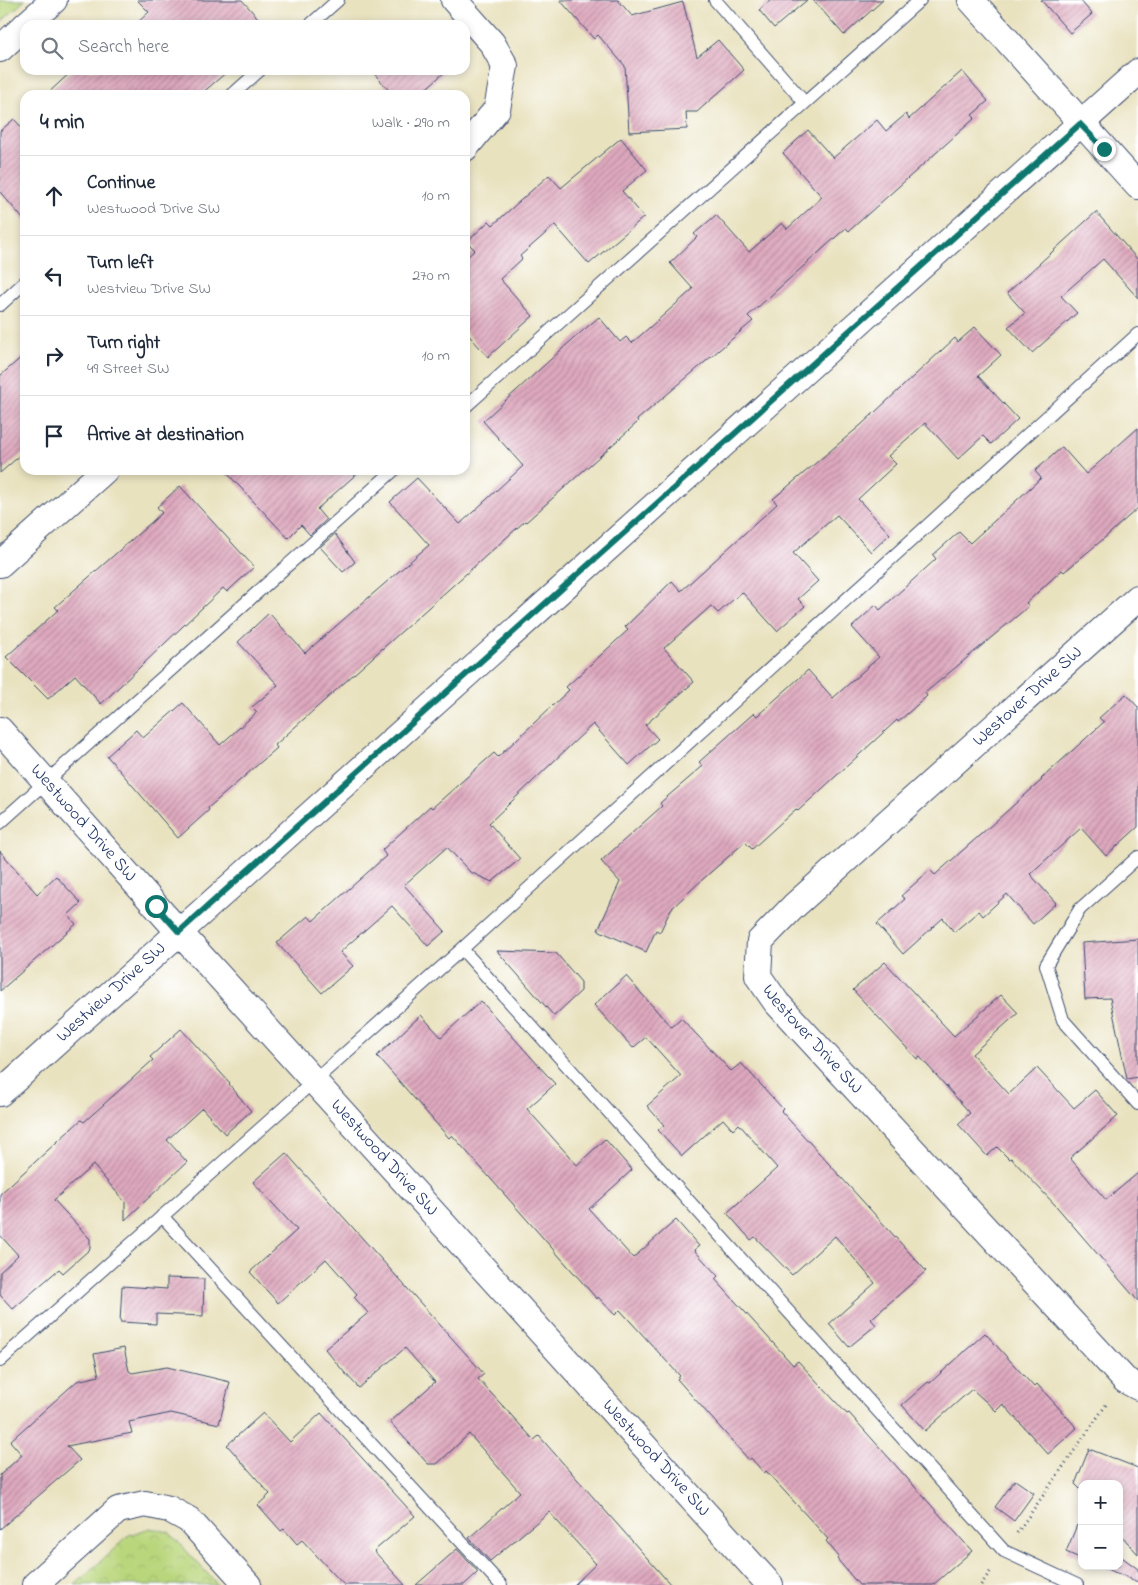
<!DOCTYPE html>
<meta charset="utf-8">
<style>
body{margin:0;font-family:"Indie Flower",sans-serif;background:#f6f6f7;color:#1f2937}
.controls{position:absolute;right:15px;bottom:15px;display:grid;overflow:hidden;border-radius:10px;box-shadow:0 2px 8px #0003}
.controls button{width:45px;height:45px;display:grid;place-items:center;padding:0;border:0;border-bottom:1px solid #e0e1e3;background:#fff;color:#1f2937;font:25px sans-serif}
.stop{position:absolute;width:15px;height:15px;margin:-11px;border:4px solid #0f766e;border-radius:50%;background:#fff}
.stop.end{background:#0f766e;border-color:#fff;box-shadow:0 1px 5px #0008}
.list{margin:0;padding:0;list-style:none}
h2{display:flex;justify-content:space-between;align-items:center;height:65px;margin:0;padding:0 20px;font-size:21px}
h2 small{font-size:16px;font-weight:400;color:#747a83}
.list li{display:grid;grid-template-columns:32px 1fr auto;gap:15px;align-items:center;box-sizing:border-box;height:80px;padding:0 20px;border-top:1px solid #e0e1e3}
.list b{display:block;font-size:19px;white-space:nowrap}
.list p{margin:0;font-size:16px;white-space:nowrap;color:#747a83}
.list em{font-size:16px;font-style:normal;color:#747a83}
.icon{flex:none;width:28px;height:28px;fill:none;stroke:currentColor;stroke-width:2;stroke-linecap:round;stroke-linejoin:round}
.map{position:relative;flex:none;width:1138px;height:1585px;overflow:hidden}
.search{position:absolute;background:#fff;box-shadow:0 2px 8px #0003;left:20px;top:20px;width:450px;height:55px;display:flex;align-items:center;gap:12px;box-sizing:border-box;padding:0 18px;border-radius:15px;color:#747a83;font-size:19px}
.panel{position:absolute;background:#fff;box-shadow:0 2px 8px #0003;left:20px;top:90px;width:450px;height:385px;border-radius:15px}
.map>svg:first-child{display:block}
.green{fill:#b9d67c;stroke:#6a826d}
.park{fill:url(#park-crowns);stroke:#6a826d}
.building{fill:url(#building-hatch)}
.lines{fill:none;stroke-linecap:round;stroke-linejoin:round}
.lane-casing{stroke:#3a4a6d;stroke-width:14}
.street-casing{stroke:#3a4a6d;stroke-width:28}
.path{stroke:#3a4a6d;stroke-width:3;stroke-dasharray:1 4;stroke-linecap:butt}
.lane{stroke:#fff;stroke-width:12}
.street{stroke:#fff;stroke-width:26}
.route{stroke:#0f766e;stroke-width:6}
.labels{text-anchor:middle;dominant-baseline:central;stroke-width:4;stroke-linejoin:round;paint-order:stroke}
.street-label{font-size:18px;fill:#1b2f5e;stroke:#fff}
</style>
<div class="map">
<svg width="1138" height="1585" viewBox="0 0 1138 1585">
<defs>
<pattern id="park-crowns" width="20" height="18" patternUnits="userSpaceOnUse" patternTransform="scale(1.25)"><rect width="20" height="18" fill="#b9d67c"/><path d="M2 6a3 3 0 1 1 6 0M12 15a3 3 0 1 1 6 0" fill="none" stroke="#9eb86e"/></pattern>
<pattern id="building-hatch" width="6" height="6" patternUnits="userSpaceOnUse" patternTransform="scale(1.25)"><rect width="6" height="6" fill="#dfa9be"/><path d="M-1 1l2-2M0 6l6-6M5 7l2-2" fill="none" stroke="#b48a9e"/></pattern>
</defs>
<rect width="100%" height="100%" fill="#fff"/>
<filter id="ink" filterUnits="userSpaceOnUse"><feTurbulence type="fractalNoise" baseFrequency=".02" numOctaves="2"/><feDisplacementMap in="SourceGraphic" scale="10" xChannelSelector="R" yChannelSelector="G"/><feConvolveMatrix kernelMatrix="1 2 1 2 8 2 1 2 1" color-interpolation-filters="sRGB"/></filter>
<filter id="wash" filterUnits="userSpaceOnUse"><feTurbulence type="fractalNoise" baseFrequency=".0096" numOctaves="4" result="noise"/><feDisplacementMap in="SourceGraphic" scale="20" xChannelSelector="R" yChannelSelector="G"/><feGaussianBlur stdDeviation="1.12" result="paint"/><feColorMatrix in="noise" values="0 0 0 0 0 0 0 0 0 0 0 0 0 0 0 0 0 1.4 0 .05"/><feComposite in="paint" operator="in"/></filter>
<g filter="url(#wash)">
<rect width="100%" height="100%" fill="#e9e2bf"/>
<path class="green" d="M0 0H25L0 23Z"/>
<path class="park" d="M150 1528 169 1532 218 1585H75L129 1535Z"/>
<g id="blocks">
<path class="building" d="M137 0H242L264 25H135L149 12Z
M560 0H618L632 16 683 2 697 57 718 40 744 70 697 112H686L687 129 629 132 625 66 598 35 594 39Z
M771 0H807L774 28 759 10Z
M813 0H883L844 35Z
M1041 0H1080L1092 14 1070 33Z
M73 70H229L200 95H46Z
M371 70H447L419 95H393Z
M962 71 988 101 972 115 975 118 849 231 846 228 748 316 753 321 637 420 638 422 526 522 525 521 335 691 275 745 277 748 208 808 209 810 178 838 107 756 136 730 143 738 183 703 220 745 257 712 252 707 278 685 238 642 269 613 305 653 429 545 390 502 417 478 460 524 523 466 483 421 572 340 599 317 620 342 626 337 632 343 693 289 670 263 697 237 694 234 716 215 749 252 782 223 787 229 822 197 783 153 808 130 833 158 877 120 886 131 906 114 909 119Z
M14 119 25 131V221L0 192V131Z
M621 138 647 170 622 191 644 217 589 264 555 225 520 256 522 259 500 279 533 316 488 357 465 331V259L475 250 467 242 489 221 493 225 549 175 561 188Z
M1096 212 1138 260V298L1103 259 1061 296 1077 313 1032 353 1008 327 1025 313 1007 293Z
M975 327 1001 355 978 376 1018 419 991 444 983 436 958 459 925 423 888 456 896 464 858 499 890 534 871 552 837 515 793 553 818 581 798 599 805 606 777 631 742 592 718 613 711 606 664 648 694 682 645 725 658 739 629 765 593 724 489 823 520 859 492 882 470 872 447 847 404 885 445 931 428 946 392 906 340 952 353 966 322 993 277 943 308 916 313 921 386 856 382 850 430 806 432 808 494 753 498 757 569 690 566 687 628 630 625 627 672 581 681 591 777 504 773 499 861 425 955 338 958 342Z
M25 354V451L0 473V376Z
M1138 428V508L1101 541 1064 572 1062 570 1026 603 1029 606 925 693 927 696 898 722 897 720 798 811 796 809 752 849 745 842 703 879 671 909 660 932 656 930 646 952 598 930 620 882 601 861 662 806 660 803 703 766 699 762 754 713 757 716 808 670 833 698 879 657 852 627 876 605 880 610 936 559 933 555 959 532 970 543 1041 478 1035 471 1062 447 1086 474Z
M224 470H361L317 509 326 520 310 535 301 525 288 538Z
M180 486 254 567 227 592 223 588 101 704 75 675 48 699 6 657 58 610 55 607 162 513 157 507Z
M335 534 355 562 343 572 320 547Z
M1126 694 1138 707V827L1106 856 1081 828 1030 874 1056 903 1033 924 1007 894 983 916 979 911 954 932 943 918 903 954 877 924 905 899 901 896 930 870 935 875 1042 780 1041 779 1104 722 1099 718Z
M0 851 37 894 56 876 81 903 68 915 76 924 0 991Z
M1138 939V1077L1127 1079 1110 998 1085 999 1082 943Z
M497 951 556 953 581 982V991L554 1016Z
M885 962 954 1036 1001 995 1018 1013 972 1054 1009 1094 1037 1068 1074 1108 1095 1090 1118 1116 1070 1158 1106 1200 1138 1173V1301L1057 1207 1011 1158 1009 1159 997 1147 987 1156 958 1124 970 1113 920 1057 917 1059 853 990Z
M626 976 671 1027 681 1018 731 1071 741 1063 783 1109 781 1111 926 1271 871 1319 876 1325 849 1347 829 1324 875 1283 835 1236 792 1275 755 1237 751 1240 727 1213 777 1168 739 1124 733 1130 723 1119 682 1156 658 1130 664 1125 647 1106 681 1076 646 1037 633 1048 594 1005Z
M481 1001 555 1084 527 1109 577 1165 605 1139 632 1170 589 1209 633 1258 676 1220 699 1246 694 1250 718 1276 715 1279 793 1365 798 1361 847 1414 849 1413 972 1551 933 1585H859L837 1559 839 1557 826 1541 828 1539 766 1471 764 1473 751 1458 749 1460 677 1379 680 1376 620 1310 615 1315 598 1297 597 1299 452 1135 449 1138 377 1056 421 1015 441 1037Z
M181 1029 230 1083 229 1084 251 1111 225 1134 202 1108 167 1140 187 1162 125 1220V1202L93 1165 54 1200 90 1239V1249L63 1273 59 1269 13 1309 0 1295V1272L18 1255 0 1235V1194L81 1120 84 1122 153 1060 150 1057Z
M286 1153 484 1374 478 1379 534 1440 539 1436 671 1585H574L596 1564 549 1512 490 1561 469 1538 520 1492 469 1434 437 1464H428L390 1422 435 1382 405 1348 359 1388 344 1372 325 1349 368 1313 354 1297 357 1294 326 1259 278 1303 250 1272 297 1230 253 1182Z
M167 1278 204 1279 203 1316 156 1314V1324L120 1322 122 1286 167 1289Z
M985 1333 1034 1387 1037 1384 1077 1428 1048 1454 1003 1404 996 1411 972 1389 925 1431 902 1405 928 1382 930 1383Z
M124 1348 129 1371 132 1373 167 1367 230 1382 219 1424 171 1413 129 1422 132 1433 67 1446 80 1460 0 1529V1475L22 1455 10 1441 77 1381 99 1376 94 1354Z
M263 1413 290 1442 321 1413 415 1516 374 1551 405 1585H344L302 1540 297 1544 284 1529 281 1531 258 1505 270 1494 227 1445Z
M1089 1449 1138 1468V1554L1119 1533V1484H1082V1491L1075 1484Z
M1015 1480 1034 1493 1014 1521 995 1507Z
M1077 1525 1082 1528V1559L1066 1552Z
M457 1549 478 1572 464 1585H416Z
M1119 1555 1138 1569V1582L1100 1566H1119Z"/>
</g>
</g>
<g filter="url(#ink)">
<use href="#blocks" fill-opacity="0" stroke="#3a4a6d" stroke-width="1"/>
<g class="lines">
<g class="lane-casing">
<path id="lane" d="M715 0 805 103
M310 25 338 0
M232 95 260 70
M0 305 25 282
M465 407 920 0
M0 823 394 470
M1138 857 1080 909 1046 965 1063 1020 1138 1104
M462 949 1004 1551 1077 1585
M162 1216 501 1585
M0 1361 462 949 1138 334"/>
</g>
<g class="street-casing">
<g id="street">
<path d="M454 0 492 43 505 66 497 109 465 148"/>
<path d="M971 0 1138 186"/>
<path d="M26 25 54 0"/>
<path d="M0 49 25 26"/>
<path d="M0 564 105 470"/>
<path id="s1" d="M1138 598 794 906 760 941 758 976 776 1002 1125 1380 1138 1387"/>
<path id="s2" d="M0 730 179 932 770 1585"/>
<path id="s3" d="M0 1093 1138 72"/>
<path d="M35 1585 118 1510 145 1504 169 1509 189 1520 248 1585"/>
</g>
</g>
<path class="path" d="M1017 1533 1108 1402
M981 1585 992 1569"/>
<use href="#lane" class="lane"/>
<use href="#street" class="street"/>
</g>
</g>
<g class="lines" filter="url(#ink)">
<path class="route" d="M156 906 179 932 1080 124 1104 149"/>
</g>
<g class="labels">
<g class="street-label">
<text transform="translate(1028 697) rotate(-42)">Westover Drive SW</text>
<text stroke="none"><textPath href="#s2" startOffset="125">Westwood Drive SW</textPath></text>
<text stroke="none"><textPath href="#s3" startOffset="150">Westview Drive SW</textPath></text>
<text stroke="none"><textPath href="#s1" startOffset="629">Westover Drive SW</textPath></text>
<text stroke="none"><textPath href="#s2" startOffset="575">Westwood Drive SW</textPath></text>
<text stroke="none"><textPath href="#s2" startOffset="980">Westwood Drive SW</textPath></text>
</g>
</g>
</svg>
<div class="controls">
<button>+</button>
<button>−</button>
</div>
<div class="stop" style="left:156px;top:906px"></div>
<div class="stop end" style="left:1104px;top:149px"></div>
<div class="search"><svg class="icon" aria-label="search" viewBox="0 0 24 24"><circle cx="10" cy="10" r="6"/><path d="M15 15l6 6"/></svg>Search here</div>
<section class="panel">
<h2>4 min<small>Walk · 290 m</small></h2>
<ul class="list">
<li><svg class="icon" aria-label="ahead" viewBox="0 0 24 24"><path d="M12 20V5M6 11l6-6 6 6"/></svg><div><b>Continue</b><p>Westwood Drive SW</p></div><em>10 m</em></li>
<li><svg class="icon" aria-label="left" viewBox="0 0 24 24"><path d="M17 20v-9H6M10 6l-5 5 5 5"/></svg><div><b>Turn left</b><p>Westview Drive SW</p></div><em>270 m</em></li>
<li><svg class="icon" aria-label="right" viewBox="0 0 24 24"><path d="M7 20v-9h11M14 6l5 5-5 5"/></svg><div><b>Turn right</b><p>49 Street SW</p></div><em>10 m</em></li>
<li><svg class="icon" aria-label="arrive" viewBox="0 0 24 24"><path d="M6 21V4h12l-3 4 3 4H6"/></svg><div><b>Arrive at destination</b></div></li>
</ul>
</section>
</div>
